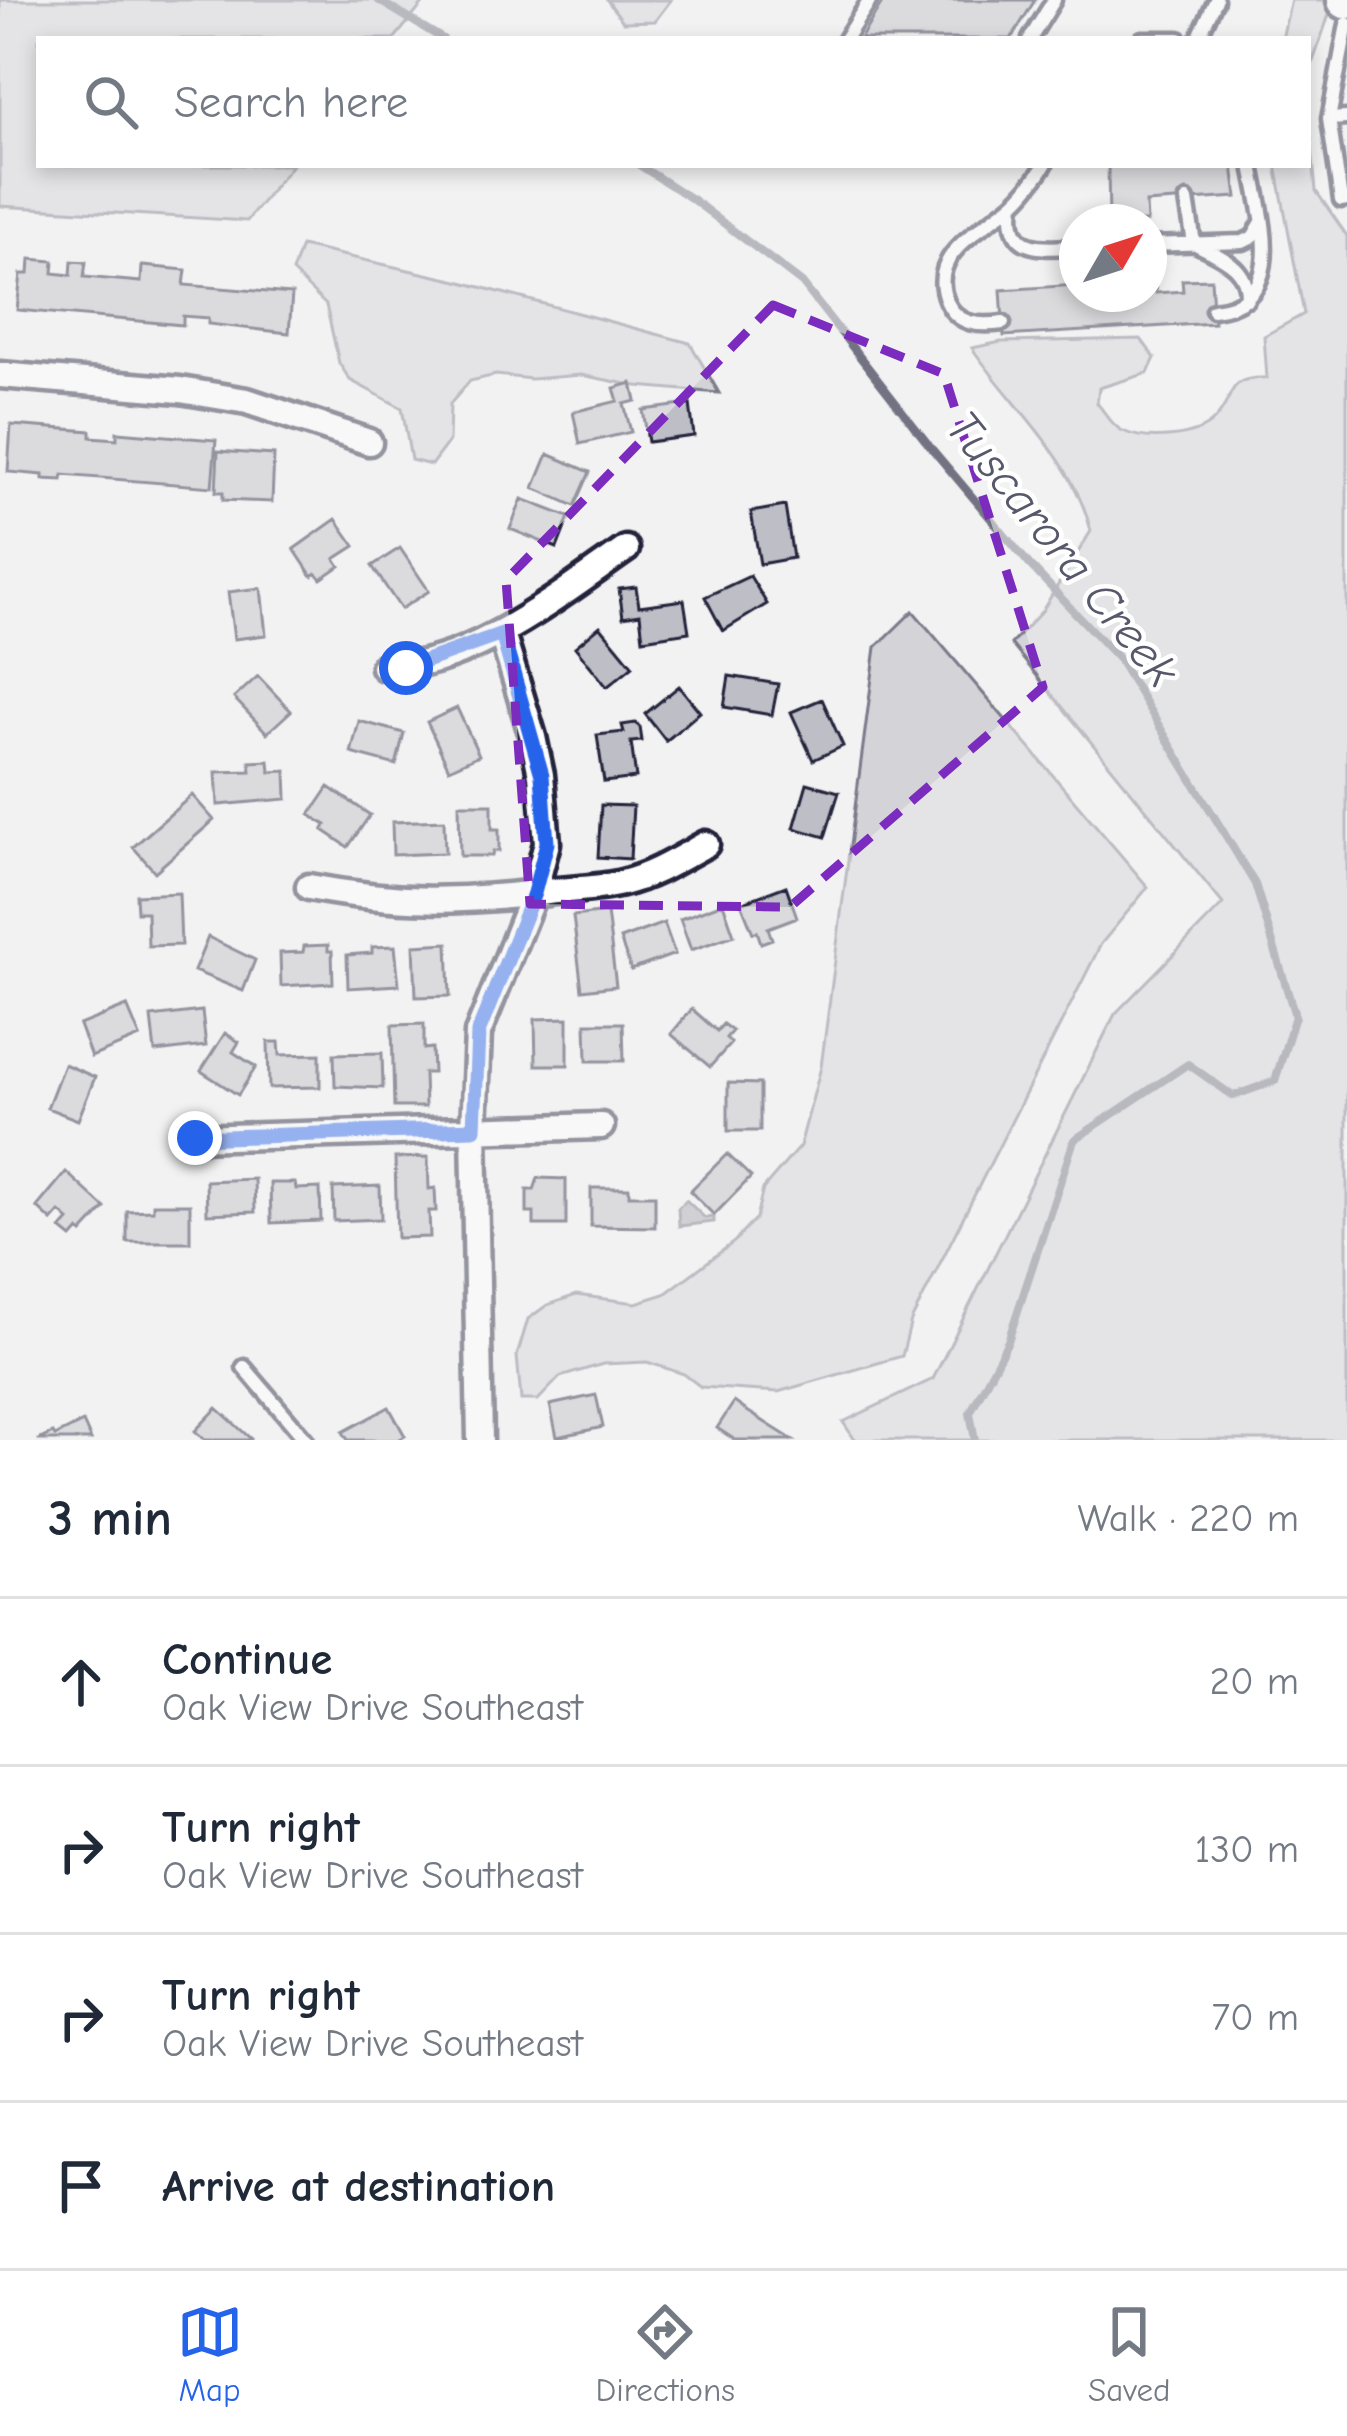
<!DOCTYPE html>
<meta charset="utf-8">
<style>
body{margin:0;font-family:"Comic Neue",sans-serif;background:#f2f2f3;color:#1f2937}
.compass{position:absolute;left:1059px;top:204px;width:108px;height:108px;border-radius:50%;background:#fff;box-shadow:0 6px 18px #0003;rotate:51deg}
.stop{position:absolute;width:36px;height:36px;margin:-27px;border:9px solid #2563eb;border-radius:50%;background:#fff}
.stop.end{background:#2563eb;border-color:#fff;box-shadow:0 3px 12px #0008}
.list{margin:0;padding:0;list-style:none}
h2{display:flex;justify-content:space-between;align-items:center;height:156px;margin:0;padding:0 48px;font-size:51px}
h2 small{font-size:39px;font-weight:400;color:#747a83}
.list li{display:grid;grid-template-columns:78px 1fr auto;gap:36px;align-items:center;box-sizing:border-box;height:168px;padding:0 48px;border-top:3px solid #e0e1e3}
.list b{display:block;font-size:45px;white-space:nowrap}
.list p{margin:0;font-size:39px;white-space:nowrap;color:#747a83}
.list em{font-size:39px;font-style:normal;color:#747a83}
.icon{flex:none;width:66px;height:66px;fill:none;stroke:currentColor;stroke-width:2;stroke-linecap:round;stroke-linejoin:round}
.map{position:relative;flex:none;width:1347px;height:1440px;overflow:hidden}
.search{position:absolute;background:#fff;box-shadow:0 6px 18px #0003;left:36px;right:36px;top:36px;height:132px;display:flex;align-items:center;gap:30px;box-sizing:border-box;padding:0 42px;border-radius:0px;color:#747a83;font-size:45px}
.sheet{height:828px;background:#fff}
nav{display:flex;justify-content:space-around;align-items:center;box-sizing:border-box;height:168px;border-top:3px solid #e0e1e3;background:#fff;font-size:33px;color:#747a83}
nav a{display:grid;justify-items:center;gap:6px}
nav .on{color:#2563eb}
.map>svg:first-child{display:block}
.green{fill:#d3d3d8;stroke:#7a7a8a;stroke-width:3}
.water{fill:#a8a8b2;stroke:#727282;stroke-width:3}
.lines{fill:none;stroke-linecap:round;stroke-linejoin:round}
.stream{stroke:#727282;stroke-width:8}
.building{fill:#bebec6;stroke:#22223b;stroke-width:3}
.lane-casing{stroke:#22223b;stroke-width:21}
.street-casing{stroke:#22223b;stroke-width:33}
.secondary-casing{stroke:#22223b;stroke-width:45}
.lane{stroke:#fff;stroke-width:12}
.street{stroke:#fff;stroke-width:24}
.secondary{stroke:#fff;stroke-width:36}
.route{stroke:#2563eb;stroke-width:15}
.marked{fill:none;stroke:#7b2cbf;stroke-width:9;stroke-dasharray:24 15;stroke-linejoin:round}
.labels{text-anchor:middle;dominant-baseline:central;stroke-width:9;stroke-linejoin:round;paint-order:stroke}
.water-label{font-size:48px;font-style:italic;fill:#58586b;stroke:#fff}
</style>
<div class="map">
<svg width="1347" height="1440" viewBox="0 0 1347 1440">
<rect width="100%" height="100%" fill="#f2f2f3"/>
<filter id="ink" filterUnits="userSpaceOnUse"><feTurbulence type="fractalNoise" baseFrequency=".00833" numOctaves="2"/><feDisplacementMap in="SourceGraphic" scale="24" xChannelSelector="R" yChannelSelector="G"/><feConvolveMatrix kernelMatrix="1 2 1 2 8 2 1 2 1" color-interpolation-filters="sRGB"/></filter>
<g filter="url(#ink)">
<path class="green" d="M0 0H426L394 39H39V165H292L247 221 0 206Z
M607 0H671L655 21 623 22Z
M1291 0H1334L1308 76V39H1282Z
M1308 107 1316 191 1347 236V1440H855L843 1422 933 1379 1115 1014 1223 904 1011 644 1042 611 1091 531C1073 457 1014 409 972 348L1001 342 1141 339 1155 358 1148 373 1099 388 1097 403C1104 411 1113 427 1123 431 1146 442 1196 439 1214 420 1237 397 1223 376 1267 378L1264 336 1304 314 1276 165H1308Z
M301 246 458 281 690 343 719 393 637 386 581 375 531 379 496 375 470 381 450 404 449 441 431 465 411 460 402 408 350 380 339 363 326 305 292 272Z
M913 611 1148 887 1101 944 911 1321 902 1356 778 1392 701 1387 684 1374 647 1362 603 1364 560 1377 538 1400H521L517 1356 528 1319 547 1305 576 1295 636 1303 665 1294 734 1242 756 1218 763 1189 800 1146 821 1067 876 647Z"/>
<path class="water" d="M686 1200 705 1218 714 1217V1222L679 1226 678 1208Z"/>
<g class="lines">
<path class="stream" d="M378 0 443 39
M639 165 692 199 802 283 932 449 1029 564 1118 658 1255 884 1295 1016 1275 1081 1233 1096 1188 1064 1074 1140 1008 1341 970 1413 975 1440"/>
</g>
<path class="building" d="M884 0H1035L1011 39H860Z
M1108 165H1233L1237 197 1146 203 1147 222H1109Z
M30 259 54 261 53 273 71 275 72 261 86 262 84 277 141 282 142 266 186 270 184 285 292 294 289 333 208 324V318L183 316V325L17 310 21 274H29Z
M1211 279 1214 323 1004 336 1001 290 1077 285V294H1149V281L1155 280 1156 293 1183 291 1182 280Z
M632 383 636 401 624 404 631 432 580 444 573 412 618 401 614 388Z
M690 404 694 436 648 442 643 410Z
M11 425 91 431V437L117 439V432L216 440 212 487 63 475 62 480 43 479V475L8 472Z
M218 451 274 455 272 502 223 500V492H216Z
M548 454 590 472 575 506 534 488Z
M522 499 569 517 557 548 510 529Z
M785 506 793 558 760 564 751 512Z
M336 519 355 546 335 559 340 566 321 579 316 573 312 576 294 549Z
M400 548 429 591 401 609 372 566Z
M750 576 767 604 723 631 705 597Z
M636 587 639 606 684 600 689 632 643 639 640 614 623 617 619 589Z
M261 588 266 635 234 639 228 592Z
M600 626 633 666 607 687 575 647Z
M258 676 291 711 267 733 234 698Z
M729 676 778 684 772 715 724 707Z
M679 686 700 712 666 741 645 714Z
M822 699 843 746 813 760 791 712Z
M457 708 479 755 449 769 427 722Z
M359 721 404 733 396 765 351 753Z
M635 723 640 727 642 741 631 742 636 778 604 782 597 735 624 732 622 725Z
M269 761 270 772 286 771 287 799 218 805 216 772 251 771 250 762Z
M807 783 839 792 825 837 794 828Z
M329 787 370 815 348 847 323 830 326 825 310 815Z
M192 795 214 820 155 872 133 847Z
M459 804H492V829H499V851H493L492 856H460Z
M601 805 633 806 630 859 598 857Z
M444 820 445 853 393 855 392 822Z
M786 886 797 917 768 928 772 939 761 943 757 931 753 933 741 903Z
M179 893 181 945 148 946 147 912H137L136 895Z
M723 903 734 935 691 950 680 919Z
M607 912 616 986 582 990 573 916Z
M664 923 675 954 631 970 620 939Z
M208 937 255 960 243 991 194 971Z
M448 943 450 996 416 997 414 945Z
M328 945V951H332L333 983 281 986 280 953 303 952 304 946Z
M395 946 399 985 348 988 347 955 372 953V947Z
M127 1006 140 1037 91 1057 79 1025Z
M692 1009 717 1031 723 1024 732 1031 726 1038 731 1043 710 1067 671 1034Z
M202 1011 206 1046 155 1052 151 1017Z
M568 1018V1065H536L535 1019Z
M586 1023H623L624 1061H587Z
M424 1024V1049L432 1048 433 1073H424L425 1107H394L392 1025Z
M225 1033 239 1042 233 1052 256 1067 238 1095 201 1071Z
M268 1042H279L280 1055 320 1054V1087L269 1088Z
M382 1053 383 1088 335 1086 334 1054Z
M64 1064 95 1077 78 1120 47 1108Z
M728 1083 760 1084V1131H728Z
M727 1154 751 1177 714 1215 690 1191Z
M428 1157 429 1189 435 1188 436 1211H429L430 1237 397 1238 395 1158Z
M66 1172 105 1208 82 1233 79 1230 72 1238 61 1229 69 1220 60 1212 52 1221 37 1207Z
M538 1178 566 1179V1225H534V1213H527V1190H534Z
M254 1179 255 1212 207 1214 206 1181Z
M270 1183H295L296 1189 320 1188 321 1221 271 1223Z
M380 1186 381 1219 334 1221 333 1188Z
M591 1188H629V1195H655V1227L591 1226Z
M153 1204H190V1242H127V1211L153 1210Z
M596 1395 603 1427 557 1437 550 1405Z
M734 1402 744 1409 793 1440H735L717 1428Z
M389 1407 405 1436 398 1440H348L343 1432Z
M217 1408 251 1439 250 1440H205L195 1431Z
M83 1422 91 1440H38L53 1433 55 1436Z"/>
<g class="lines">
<g class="lane-casing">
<path id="lane" d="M1347 24 1329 119 1341 200 1347 199
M845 39 870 0
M1030 39 1054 0
M1142 39H1179
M1198 39 1216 0
M1329 119 1347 118
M1187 200 1194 243C1219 257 1249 265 1247 299
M1013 204C1006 254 1040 248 1077 247
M1149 245 1243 242 1253 237 1262 222
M1213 310C1290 302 1261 217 1252 165
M1003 323C981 326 958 326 947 302 925 252 987 228 1015 202 1027 191 1036 178 1045 165
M244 1367 306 1440"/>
</g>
<g class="street-casing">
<path id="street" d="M0 375 180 390 247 401 369 442
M384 667C465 671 561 594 626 549
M309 887C399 904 458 902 548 892 572 889 599 889 622 883 652 876 679 859 706 844
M195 1138 601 1126
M480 1440 474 1129 478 1033 534 893 547 843 541 775 533 737 502 634"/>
</g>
<g class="secondary-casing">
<path id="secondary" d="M1346 0H1347"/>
</g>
<use href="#lane" class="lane"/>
<use href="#street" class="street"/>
<use href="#secondary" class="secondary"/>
</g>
</g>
<g class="lines" filter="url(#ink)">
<path class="route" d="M195 1138 474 1129 478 1033 534 893 547 843 542 775 502 634 406 668"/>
</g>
<path d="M0 0H1347V1440H0ZM773 305 944 374 1043 687 790 907 530 904 506 580Z" fill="#f2f2f3" fill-opacity=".55" fill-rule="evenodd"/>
<path class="marked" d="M773 305 944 374 1043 687 790 907 530 904 506 580Z"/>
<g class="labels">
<g class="water-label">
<text transform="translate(1062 549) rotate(51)">Tuscarora Creek</text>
</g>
</g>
</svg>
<svg class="compass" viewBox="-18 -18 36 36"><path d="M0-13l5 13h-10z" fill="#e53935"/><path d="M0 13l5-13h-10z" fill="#747a83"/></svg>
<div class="stop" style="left:406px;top:668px"></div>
<div class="stop end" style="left:195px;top:1138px"></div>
<div class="search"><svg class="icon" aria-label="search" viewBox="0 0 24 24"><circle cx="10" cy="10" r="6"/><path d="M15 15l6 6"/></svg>Search here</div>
</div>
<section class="sheet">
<h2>3 min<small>Walk · 220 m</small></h2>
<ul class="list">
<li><svg class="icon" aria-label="ahead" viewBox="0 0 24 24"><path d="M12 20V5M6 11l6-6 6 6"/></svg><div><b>Continue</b><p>Oak View Drive Southeast</p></div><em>20 m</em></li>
<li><svg class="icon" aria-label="right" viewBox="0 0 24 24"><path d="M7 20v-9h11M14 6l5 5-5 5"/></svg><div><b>Turn right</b><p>Oak View Drive Southeast</p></div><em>130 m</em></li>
<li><svg class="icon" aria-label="right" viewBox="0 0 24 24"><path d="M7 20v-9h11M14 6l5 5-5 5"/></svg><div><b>Turn right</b><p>Oak View Drive Southeast</p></div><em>70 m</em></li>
<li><svg class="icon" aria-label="arrive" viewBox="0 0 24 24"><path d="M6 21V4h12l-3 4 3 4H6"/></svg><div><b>Arrive at destination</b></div></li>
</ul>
</section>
<nav>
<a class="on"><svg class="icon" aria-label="map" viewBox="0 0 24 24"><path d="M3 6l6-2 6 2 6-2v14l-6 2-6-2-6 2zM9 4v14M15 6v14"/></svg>Map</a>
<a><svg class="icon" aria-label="directions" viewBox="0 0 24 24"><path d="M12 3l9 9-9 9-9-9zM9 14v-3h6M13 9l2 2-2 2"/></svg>Directions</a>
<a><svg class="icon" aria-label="saved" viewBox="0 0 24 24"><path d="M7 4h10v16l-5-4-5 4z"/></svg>Saved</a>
</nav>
